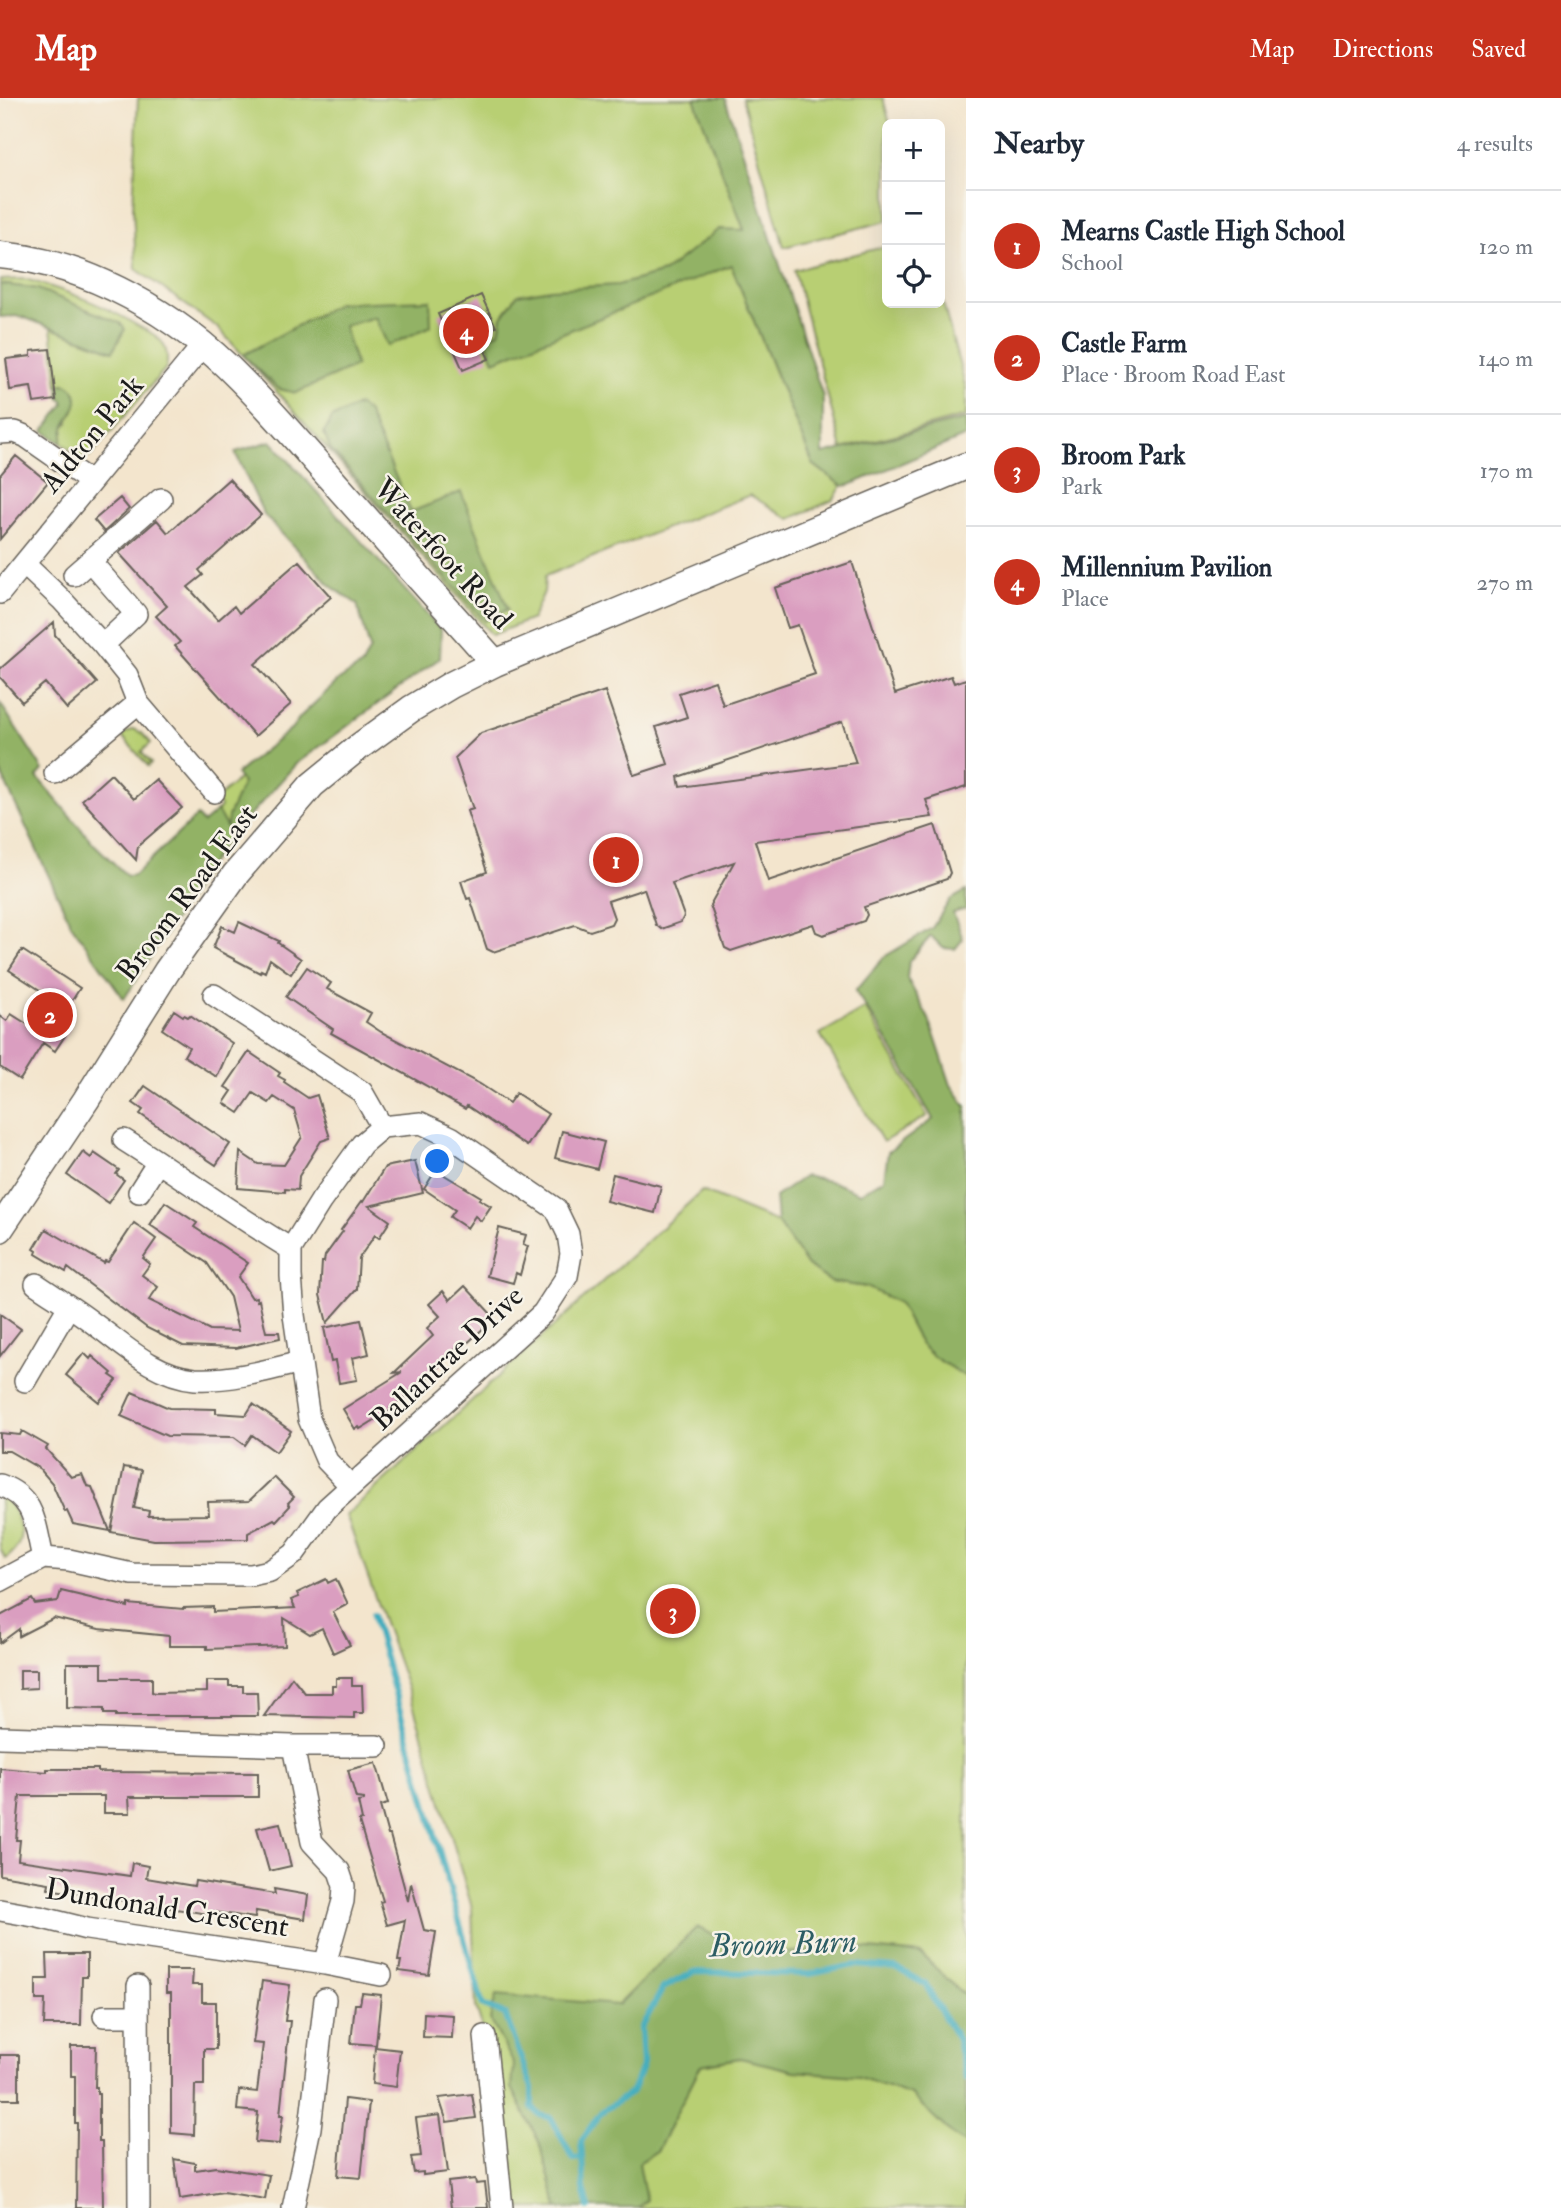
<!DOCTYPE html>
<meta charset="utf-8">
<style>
body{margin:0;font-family:"IM FELL Double Pica",serif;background:#f2f2f3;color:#1f2937}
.controls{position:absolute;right:21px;top:21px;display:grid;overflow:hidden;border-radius:10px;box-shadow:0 7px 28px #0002}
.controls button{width:63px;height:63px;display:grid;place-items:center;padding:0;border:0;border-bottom:2px solid #e0e1e3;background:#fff;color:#1f2937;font:35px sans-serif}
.you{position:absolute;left:438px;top:1064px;width:24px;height:24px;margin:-18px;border:5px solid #fff;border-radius:50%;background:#1a73e8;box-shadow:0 0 0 10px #1a73e833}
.badge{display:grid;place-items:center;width:46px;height:46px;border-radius:50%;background:#c8321e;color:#fff;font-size:23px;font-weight:700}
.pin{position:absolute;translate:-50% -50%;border:4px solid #fff;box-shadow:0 2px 7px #0006}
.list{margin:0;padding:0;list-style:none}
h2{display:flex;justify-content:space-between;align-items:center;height:91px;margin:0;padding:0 28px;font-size:30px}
h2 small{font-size:23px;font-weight:400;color:#747a83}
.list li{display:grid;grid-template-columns:46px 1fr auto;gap:21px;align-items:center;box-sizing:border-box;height:112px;padding:0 28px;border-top:2px solid #e0e1e3}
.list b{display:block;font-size:26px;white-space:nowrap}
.list p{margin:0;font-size:23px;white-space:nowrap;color:#747a83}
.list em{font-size:23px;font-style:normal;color:#747a83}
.icon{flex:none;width:38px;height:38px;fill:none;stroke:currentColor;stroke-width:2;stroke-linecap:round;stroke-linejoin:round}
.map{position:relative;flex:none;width:966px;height:2110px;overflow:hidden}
header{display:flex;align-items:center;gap:42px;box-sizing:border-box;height:98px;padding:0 35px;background:#c8321e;color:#fff}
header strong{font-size:33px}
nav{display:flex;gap:38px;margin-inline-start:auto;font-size:24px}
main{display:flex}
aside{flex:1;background:#fff}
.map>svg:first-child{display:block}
.green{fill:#b8cf73;stroke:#6a7648;stroke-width:2}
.forest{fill:#92b265;stroke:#576740;stroke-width:2}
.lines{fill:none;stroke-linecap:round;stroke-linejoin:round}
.stream{stroke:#3facbd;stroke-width:6}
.building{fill:#da9ec0;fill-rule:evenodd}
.minor-casing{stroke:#67625a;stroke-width:24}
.tertiary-casing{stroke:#67625a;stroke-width:29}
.minor{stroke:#fff;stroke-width:21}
.tertiary{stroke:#fff;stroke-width:26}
.labels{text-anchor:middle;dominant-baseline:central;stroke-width:5;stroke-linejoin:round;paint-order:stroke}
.street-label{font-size:30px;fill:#1c1c1c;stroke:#f7f3e8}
.water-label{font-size:32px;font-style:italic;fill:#2c5d64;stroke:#f7f3e8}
</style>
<header>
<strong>Map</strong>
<nav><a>Map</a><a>Directions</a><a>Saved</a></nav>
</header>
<main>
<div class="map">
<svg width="966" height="2110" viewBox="0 0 966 2110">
<rect width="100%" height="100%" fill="#f7f3e8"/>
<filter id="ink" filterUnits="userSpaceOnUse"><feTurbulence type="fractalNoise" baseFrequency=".0143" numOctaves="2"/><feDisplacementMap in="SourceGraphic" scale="14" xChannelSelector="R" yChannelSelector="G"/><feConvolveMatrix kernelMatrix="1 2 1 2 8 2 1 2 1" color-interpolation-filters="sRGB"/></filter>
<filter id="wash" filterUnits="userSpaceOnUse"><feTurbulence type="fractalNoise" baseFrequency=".00686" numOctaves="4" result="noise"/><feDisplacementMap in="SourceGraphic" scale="28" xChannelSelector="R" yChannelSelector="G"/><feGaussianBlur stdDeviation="1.57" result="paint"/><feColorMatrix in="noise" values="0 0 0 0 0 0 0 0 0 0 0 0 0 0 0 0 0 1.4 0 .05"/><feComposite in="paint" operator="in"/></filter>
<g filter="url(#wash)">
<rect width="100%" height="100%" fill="#f3e5cd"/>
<path class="green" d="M138 0H696L758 147 731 167 813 366 842 388 833 402 790 421 750 397 545 478 544 494 532 521 492 537 277 294 218 230 136 171 133 110Z
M742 0H883L890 26H887V123L784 149Z
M887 148V205H940V194L966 291V318L842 351 794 172Z
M25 181C67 193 103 206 140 229 148 233 157 237 162 244 168 253 168 261 166 270L90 358H80L61 345 64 329 69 324 67 286 58 287 51 230 113 253 38 191 0 186V182Z
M134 631 142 635 151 645 141 654 151 665 148 668 121 637Z
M240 680 243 685 229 718 227 731 217 713 221 709 215 702Z
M865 910 927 1018 883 1044 820 936Z
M702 1093 777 1124 808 1168 831 1184 867 1189 899 1205 920 1246 934 1259 966 1279V2110H501L485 1939 476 1909 472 1810 414 1609 346 1417Z
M0 1399H5C21 1420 30 1444 5 1461L0 1449Z"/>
<path class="forest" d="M694 0H725L823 299V356L966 321V338L850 387 842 388 813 366 731 167 494 263 485 239 499 234 502 219 517 197 550 191 618 187 664 174 719 131 744 132Z
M0 186 38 191 120 225 125 231 113 253 20 218 0 219Z
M430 202 431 228 388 248 375 219 344 228 356 268 296 295 279 291 243 257 339 205Z
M67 286C86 298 74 313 65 327 63 332 63 339 61 345L44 333 64 306 63 302 60 301 58 287Z
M358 307 367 313 411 414 461 394 508 511 485 523 330 351 324 335 332 320Z
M271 343 441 532 440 560 296 666 220 751 124 901 71 826 0 673V605L43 672 37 679 93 745 127 778 134 777 197 718 203 725 217 713 227 730 228 718 243 685 236 676 293 629 300 619 339 582 362 567 370 551 357 506 332 489 264 417 235 354Z
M966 793V811L953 815 963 841 955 851 943 850 931 838 909 863 907 880 929 921 951 987 966 1008V1279L934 1259 920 1246 899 1205 867 1189 831 1184 808 1168 777 1124 775 1099 805 1078 833 1084 860 1095 884 1081 888 1054 933 1021 880 930 855 893 884 859 932 830 950 802Z
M697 1829 739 1850 782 1855 848 1849 921 1856 966 1899V2046L954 2038 911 1997 856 1978 795 1973 740 1960 701 1967 658 2052 639 2065 646 2102 638 2110H558L539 2044 512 1990 514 1966 490 1921 496 1897 618 1907Z"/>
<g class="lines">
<path class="stream" d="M373 1517 483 1908 505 1916 532 1990V2009L540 2017 551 2020 573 2061 582 2060
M589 2110 584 2090 581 2043 601 2014 632 1994 643 1965 641 1930 663 1890 694 1874 810 1876 854 1867 896 1870 925 1886 958 1942 966 1980"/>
</g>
<g id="blocks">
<path class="building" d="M481 197 496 229 478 237 489 261 463 272 438 216Z
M50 251 56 302 34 305 31 289 10 292 6 261 31 258V253Z
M16 358 48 384 0 441V377Z
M229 381 261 417 199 472 203 477 188 489 218 522 234 508 239 515 299 463 331 499 255 566 291 606 255 638 175 548 180 544 156 518 167 508 119 455 157 422 168 435Z
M120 400 129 411 104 434 94 422Z
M852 464 895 596 951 578 954 585 966 581V689L926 702 932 719 755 743 768 783 935 727 950 775 947 781 864 809 867 817 864 823 823 837 816 834 813 826 731 853 725 850 710 807 734 764 672 785 684 818 681 824 661 831 656 827 644 791 608 803 614 820 611 826 590 833 575 827 493 854 487 851 470 800 467 801 461 783 487 774 467 713 473 711 455 660 481 635 605 593 634 677 668 666 656 629 687 619 679 595 715 583 723 607 815 576 798 527 788 530 775 490ZM842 624 856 665 680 689 678 679Z
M54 524 55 537 97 585 67 611 45 585 22 604 0 579V571Z
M111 676 134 701 156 682 182 710 138 748 136 762 82 702Z
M239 824 279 843 278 845 301 861 291 876 270 861 265 874 261 872 260 875 213 850 222 828 235 834Z
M22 852 80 890 66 912 69 915 63 925 70 930 55 953 43 945 20 982 0 969V918L7 923 11 916 27 926 46 896 9 872Z
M307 869 331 885 327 891 371 915 366 924 381 934 480 986 509 1005 516 995 548 1016 527 1048 467 1008 465 1011 436 995V993L331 935 333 931 286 899Z
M174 912 183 918 184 917 188 919 190 917 232 945 217 979 184 958 189 949 162 931Z
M249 954 280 975 278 978 285 982 284 984 308 1000 317 997 330 1040 321 1043 299 1078 298 1092 285 1091V1094L238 1090 240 1054 258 1066 284 1067 302 1039 294 1012 274 999 269 1005 253 995 239 1015 224 1005 232 993 225 989Z
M145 988 230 1046 216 1067 140 1016 143 1012 133 1005Z
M562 1033 604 1044 597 1071 555 1060Z
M83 1054 91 1060 94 1055 119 1072 116 1076 124 1082 108 1105 67 1077Z
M415 1063 423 1095 369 1108 390 1123 379 1140 375 1137 359 1160 357 1191 327 1225 320 1197 322 1164H324L325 1158 343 1133 341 1132 362 1103 363 1104 385 1069Z
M436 1072 481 1099 479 1101 491 1108 481 1123 475 1118 467 1130 450 1119 455 1112 424 1091Z
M613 1076 661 1088 655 1115 606 1103Z
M165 1104 197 1125 194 1129 248 1165 238 1179 252 1200 256 1199 257 1203 259 1202 266 1234H279L280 1240 236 1250 183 1248 157 1235 158 1233 157 1235 147 1230 68 1170 66 1174 36 1156 37 1153 34 1151 46 1131 104 1165 105 1163 108 1164 134 1125 156 1141 143 1160 150 1166 142 1177 158 1189 149 1202 210 1232 238 1233 230 1199 207 1165 150 1127Z
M499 1130 526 1137 523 1147 528 1148 524 1162 520 1177 516 1175 513 1185 487 1178Z
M465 1188 492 1217 485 1224 487 1227 463 1249 461 1246 410 1297 390 1310 391 1312 360 1331 359 1329 355 1331 343 1311 402 1274 394 1275 433 1238 427 1230 440 1218 429 1206 443 1193 450 1202Z
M0 1216 21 1231 0 1258Z
M361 1222 369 1256 352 1260 357 1282 339 1285 335 1263 331 1264 324 1230Z
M84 1255 90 1261 92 1258 112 1275 110 1277 117 1282 99 1304 66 1277Z
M132 1294 169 1310 216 1311V1315L246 1317 253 1306 291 1333 276 1354 252 1337 245 1347 234 1339 167 1338 121 1318Z
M22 1333 48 1348 46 1351 71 1379 82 1376 87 1388 92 1389 110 1433 73 1426 67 1413 65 1414 52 1385 40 1371 9 1353H0V1335L20 1337Z
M124 1369 142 1372 134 1410 149 1413 148 1418 209 1417 208 1404 249 1403 274 1379 294 1399 288 1405 290 1408 276 1423 274 1421 248 1435V1441L154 1442 111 1434Z
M326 1481 328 1485 336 1481 348 1506 333 1514 350 1547 333 1555 322 1530 310 1536 284 1520 285 1548 207 1551V1548H169V1538L99 1531 54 1520 19 1538V1531L0 1545V1518L32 1501 35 1506 58 1503 61 1493 128 1509V1506L183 1511V1510L213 1509V1514L295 1510 291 1502 299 1499 297 1495Z
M67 1565H102V1580H152V1594L155 1595 207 1594V1583H229V1588H243V1594H257L258 1618H116V1616H104V1611L67 1610Z
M20 1572H37V1590L20 1591Z
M292 1579 305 1595H332V1588H336V1580H352V1588H362L363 1615H354V1620L264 1618Z
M376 1665 388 1706 380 1708 388 1737H390L408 1803 411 1785 424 1832 436 1834 429 1877 399 1873 401 1863H398L405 1822 387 1827 380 1804 383 1803 359 1723 362 1722 358 1704 364 1703V1701L356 1700 348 1672Z
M0 1670 47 1674V1671H98V1674L258 1675V1699H129L130 1715H104V1698H20L16 1742H20L18 1762 130 1778 132 1765 148 1768 146 1780 194 1788 195 1783 275 1796 274 1791 308 1797 305 1821 256 1813 255 1820 215 1814 214 1817 48 1791 49 1785 0 1777Z
M280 1725 291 1768 269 1773 257 1730Z
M47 1856H87V1879H82L81 1927H44L45 1902H36V1881H48Z
M166 1872H193L192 1887H202V1904H216V1951H204V1987H195L194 2037 171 2035V1895H166Z
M262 1883 290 1887 285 1923H290L280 2017H283L279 2046 255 2044 258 2014 237 2012 239 1992 257 1994 263 1946 253 1945Z
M362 1895 381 1897 376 1947 351 1945 355 1906H360Z
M424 1915 453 1917 452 1940 423 1939Z
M71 1948H96L95 1989H97V1996H99V2043H102L103 2110H76L77 2025H75V1978H71Z
M375 1949 400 1952 396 1989 372 1986Z
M0 1957H19V2001H0Z
M472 1996 476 2020 447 2024 439 2000Z
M345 2001 369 2004 361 2080 338 2078Z
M440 2017 448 2074 423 2077V2074L414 2075 411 2059 421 2058 416 2020Z
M174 2061 195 2065V2072L216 2069 269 2077 265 2101 223 2094 180 2101Z
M475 2081 476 2086 485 2085 488 2110H451L448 2084Z"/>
</g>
</g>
<g filter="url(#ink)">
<use href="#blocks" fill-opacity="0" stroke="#67625a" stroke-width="2"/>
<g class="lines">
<g class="minor-casing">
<path id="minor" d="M0 335 15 334 25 338 91 384
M90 463 136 516 103 547
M24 466 61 501 103 547 127 577 138 605 214 694
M74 477 161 401
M0 495 203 247
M55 675 138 605
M124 1042C180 1077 234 1117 291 1151
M139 1094 158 1064
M36 1186C55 1199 75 1211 93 1225 125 1248 154 1277 195 1281 229 1283 269 1272 301 1264
M25 1283 69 1208
M0 1387C36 1400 35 1427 43 1460
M351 1388 327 1363 309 1321 294 1217 291 1178V1151L321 1103 362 1046 382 1029
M0 1483 43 1460 69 1462 132 1476 251 1477 270 1473 294 1456 327 1410 543 1215 567 1178 571 1156 568 1136 556 1111 451 1039 421 1025 382 1029 362 994 214 897
M0 1639 293 1648H377
M293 1648 312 1744 339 1773 344 1788 343 1803 325 1866
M0 1812 39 1819 87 1831 325 1866 381 1877
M138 1888 139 2110
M104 1918H138
M485 1938 502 2110
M293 2110 310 2030 325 1901"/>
</g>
<g class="tertiary-casing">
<path id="tertiary" d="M0 157C89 165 178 217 240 281 275 316 307 354 340 391 392 449 444 507 495 565
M0 1131 86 1002 167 873 235 777 312 687 360 648 411 611 451 587 495 565 966 368"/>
</g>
<use href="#minor" class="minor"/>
<use href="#tertiary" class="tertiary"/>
</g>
</g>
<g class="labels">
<g class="street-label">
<text transform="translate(92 336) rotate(-50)">Aldton Park</text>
<text transform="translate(443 456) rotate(48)">Waterfoot Road</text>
<text transform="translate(187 795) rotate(-53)">Broom Road East</text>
<text transform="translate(447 1260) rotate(-43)">Ballantrae Drive</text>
<text transform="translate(167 1810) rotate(9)">Dundonald Crescent</text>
</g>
<g class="water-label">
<text transform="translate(783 1846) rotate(-2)">Broom Burn</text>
</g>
</g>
</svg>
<div class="controls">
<button>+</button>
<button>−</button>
<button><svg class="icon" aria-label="locate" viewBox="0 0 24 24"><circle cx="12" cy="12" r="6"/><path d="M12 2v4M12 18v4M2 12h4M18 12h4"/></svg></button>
</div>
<div class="you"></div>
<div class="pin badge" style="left:616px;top:762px">1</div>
<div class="pin badge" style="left:50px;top:917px">2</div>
<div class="pin badge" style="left:673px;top:1513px">3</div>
<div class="pin badge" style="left:466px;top:233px">4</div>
</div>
<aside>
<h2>Nearby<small>4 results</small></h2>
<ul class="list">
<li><span class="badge">1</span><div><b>Mearns Castle High School</b><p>School</p></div><em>120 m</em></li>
<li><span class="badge">2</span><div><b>Castle Farm</b><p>Place · Broom Road East</p></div><em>140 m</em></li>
<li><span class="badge">3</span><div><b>Broom Park</b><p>Park</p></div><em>170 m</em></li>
<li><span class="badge">4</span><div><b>Millennium Pavilion</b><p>Place</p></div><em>270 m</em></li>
</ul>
</aside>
</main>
